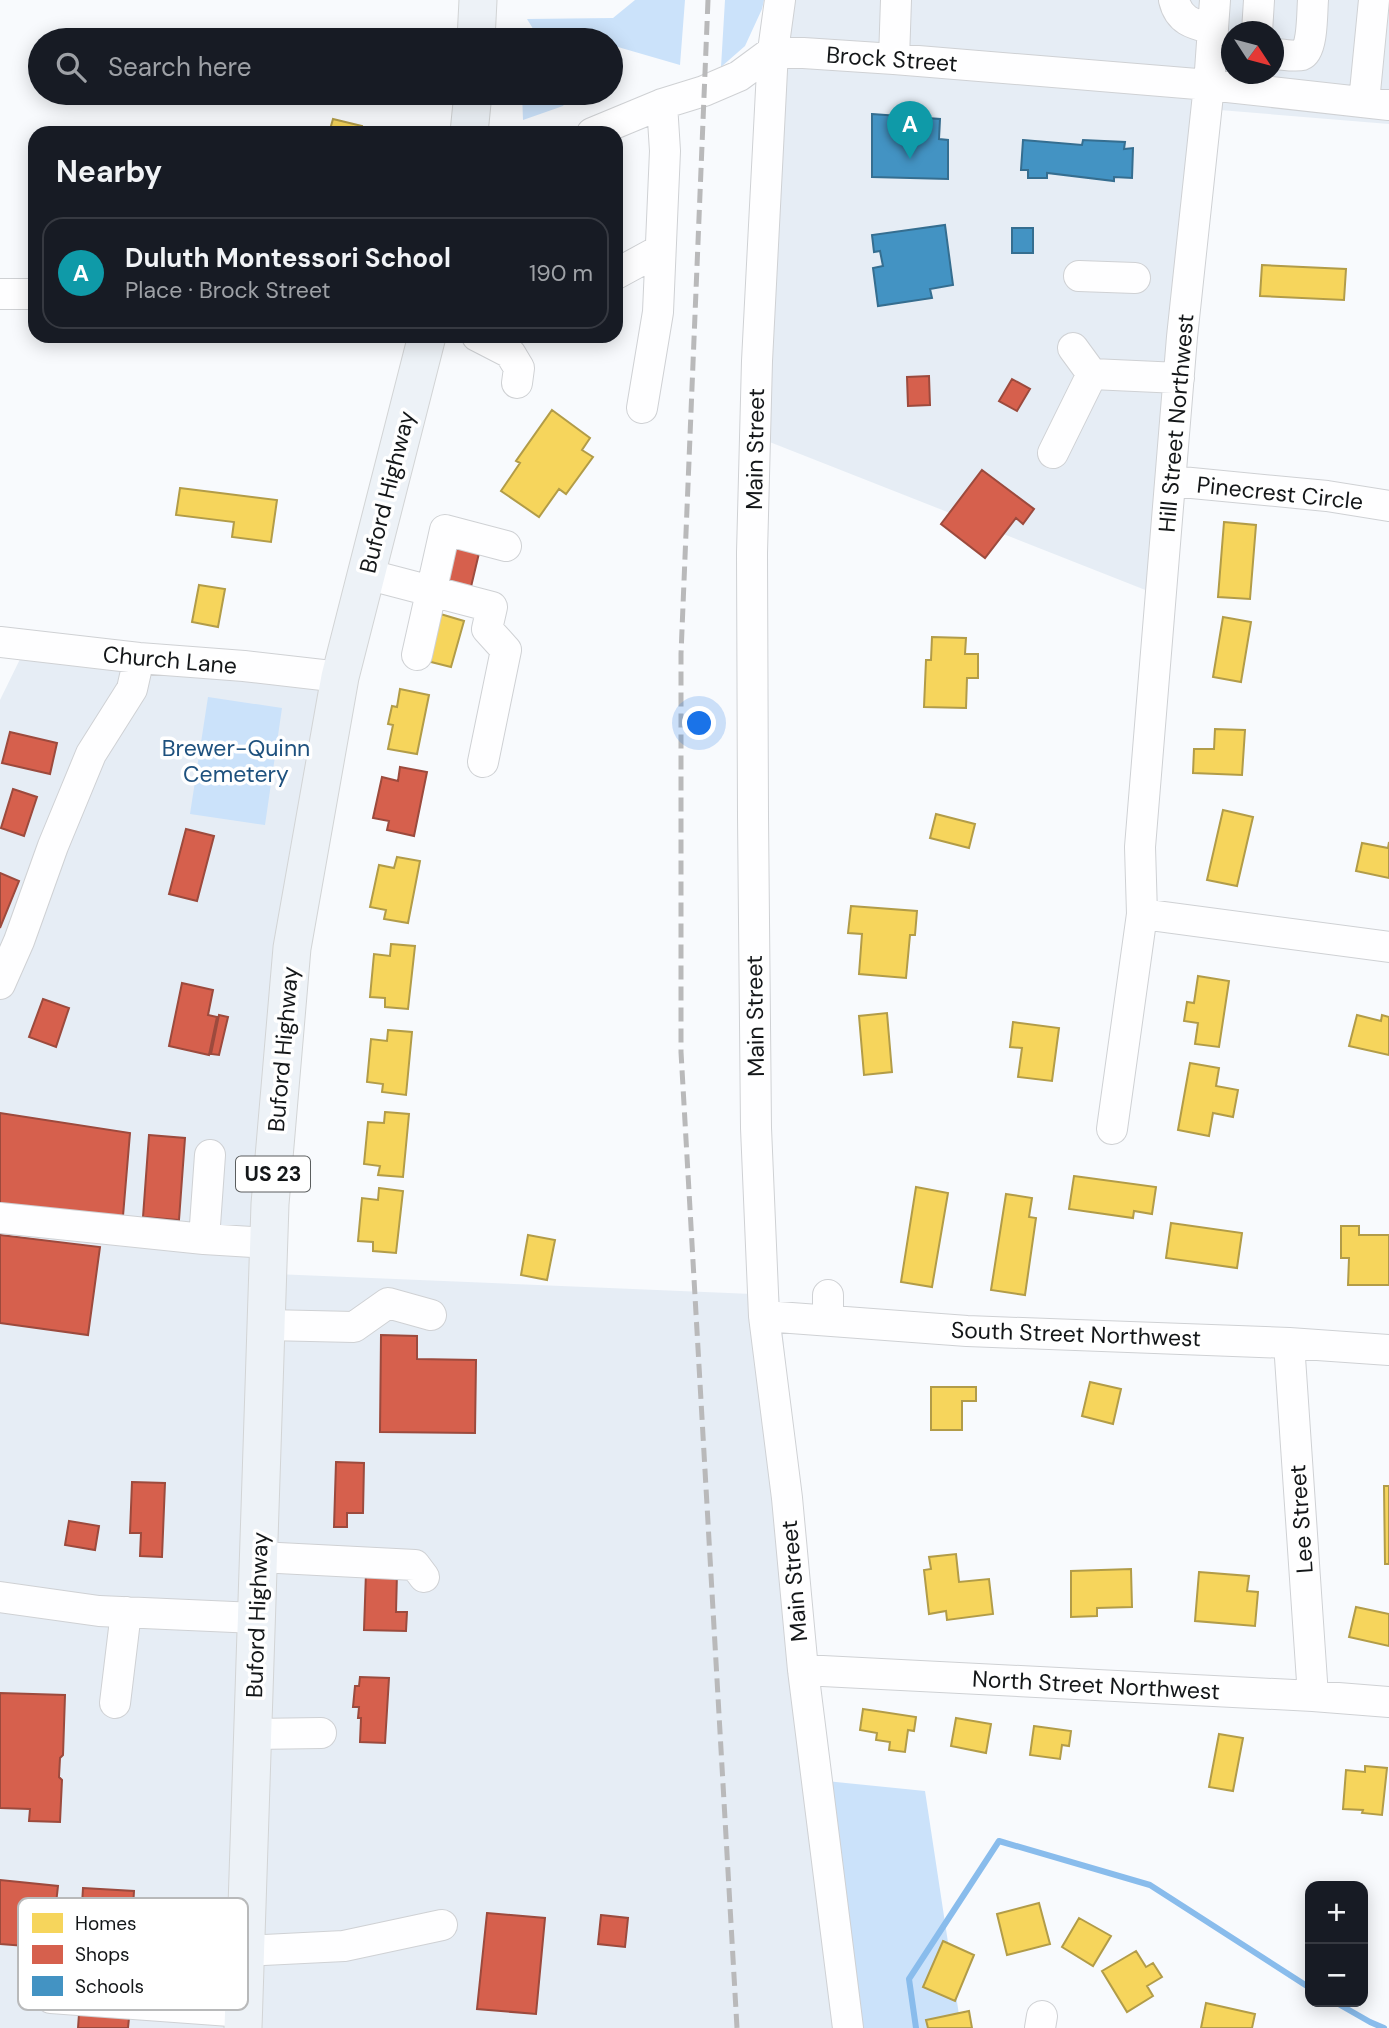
<!DOCTYPE html>
<meta charset="utf-8">
<style>
body{margin:0;font-family:"DM Sans",sans-serif;background:#242831;color:#f1f3f6}
.controls{position:absolute;right:21px;bottom:21px;display:grid;overflow:hidden;border-radius:14px;box-shadow:0 4px 18px #0003}
.controls button{width:63px;height:63px;display:grid;place-items:center;padding:0;border:0;border-bottom:2px solid #363941;background:#171b24;color:#f1f3f6;font:35px sans-serif}
.compass{position:absolute;left:1221px;top:21px;width:63px;height:63px;border-radius:50%;background:#171b24;box-shadow:0 4px 18px #0003;rotate:126deg}
.you{position:absolute;left:700px;top:724px;width:24px;height:24px;margin:-18px;border:5px solid #fff;border-radius:50%;background:#1a73e8;box-shadow:0 0 0 10px #1a73e833}
.badge{display:grid;place-items:center;width:46px;height:46px;border-radius:50%;background:#b2b4b7;color:#fff;font-size:23px;font-weight:700}
.pin{position:absolute;translate:-50% -58px;filter:drop-shadow(0 2px 4px #0008)}
.pin::after{content:'';position:absolute;top:37px;width:24px;height:21px;background:inherit;clip-path:polygon(0 0,100% 0,50% 100%)}
.list{margin:0;padding:0;list-style:none}
h2{display:flex;justify-content:space-between;align-items:center;height:91px;margin:0;padding:0 28px;font-size:30px}
h2 small{font-size:23px;font-weight:400;color:#9ea1a6}
.list li{display:grid;grid-template-columns:46px 1fr auto;gap:21px;align-items:center;box-sizing:border-box;height:112px;margin:0 14px 14px;padding:0 14px;border:2px solid #363941;border-radius:21px}
.list b{display:block;font-size:26px;white-space:nowrap}
.list p{margin:0;font-size:23px;white-space:nowrap;color:#9ea1a6}
.list em{font-size:23px;font-style:normal;color:#9ea1a6}
.icon{flex:none;width:38px;height:38px;fill:none;stroke:currentColor;stroke-width:2;stroke-linecap:round;stroke-linejoin:round}
.map{position:relative;flex:none;width:1389px;height:2028px;overflow:hidden}
.search{position:absolute;background:#171b24;box-shadow:0 4px 18px #0003;left:28px;top:28px;width:595px;height:77px;display:flex;align-items:center;gap:18px;box-sizing:border-box;padding:0 24px;border-radius:38px;color:#9ea1a6;font-size:26px}
.panel{position:absolute;background:#171b24;box-shadow:0 4px 18px #0003;left:28px;top:126px;width:595px;height:217px;border-radius:21px}
.map>svg:first-child{display:block}
.built{fill:#e6edf5;fill-rule:evenodd}
.green{fill:#cbe2fa}
.homes{fill:#f6d55c;stroke:#b29c48;stroke-width:2}
.shops{fill:#d6604d;stroke:#9c4a3d;stroke-width:2}
.schools{fill:#4393c3;stroke:#356e90;stroke-width:2}
.lines{fill:none;stroke-linecap:round;stroke-linejoin:round}
.stream{stroke:#89bcec;stroke-width:6}
.minor-casing{stroke:#cfd1d4;stroke-width:32}
.major-casing{stroke:#d2d4d5;stroke-width:39}
.minor{stroke:#fefeff;stroke-width:30}
.major{stroke:#edf2f7;stroke-width:37}
.rail{stroke:#b9b9ba;stroke-width:5;stroke-dasharray:14 7;stroke-linecap:butt}
.labels{text-anchor:middle;dominant-baseline:central;stroke-width:7;stroke-linejoin:round;paint-order:stroke}
.shield{fill:#fff;stroke:#5a5d5e;stroke-width:2}
.shield-label{font-size:21px;font-weight:bold;fill:#141719}
.street-label{font-size:23px;fill:#141719;stroke:#fff}
.park-label{font-size:23px;fill:#1e517e;stroke:#fff}
.key{fill:#fff;stroke:#b8b9ba;stroke-width:2}
.key-label{font-size:19px;fill:#141719}
</style>
<div class="map">
<svg width="1389" height="2028" viewBox="0 0 1389 2028">
<rect width="100%" height="100%" fill="#f8fafd"/>
<path class="built" d="M789 0H1389V124L1195 108 1153 593 757 437ZM1232 32H1274V74H1232Z
M24 651 348 692 315 870 275 1274 779 1295 834 1862 845 2028H0V700Z"/>
<path class="green" d="M635 0H685L680 65 611 45V40H540L527 19 613 18Z
M725 0H764L762 9 745 46 721 67Z
M522 93H572L563 106 523 120Z
M208 697 282 708 265 825 190 814Z
M826 1781 925 1791 961 2028H846Z"/>
<path class="homes" d="M333 119 362 126 361 133H329Z
M1262 265 1346 269 1344 300 1260 296Z
M552 410 590 438 582 450 593 457 566 494 559 489 539 517 501 491 520 463 516 461Z
M180 488 277 500 271 542 232 537 234 522 176 515Z
M1224 522 1256 525 1250 599 1218 597Z
M199 585 225 589 218 627 192 622Z
M437 613 464 621 451 667 423 660Z
M1223 617 1251 622 1241 682 1213 677Z
M932 637 966 638 965 654H978V678H967L966 708 924 707 926 660H931Z
M400 689 429 695 417 754 388 749 393 725 388 724 392 706 397 707Z
M1215 729 1245 730 1242 775 1193 773 1194 749H1214Z
M1223 810 1253 817 1237 886 1207 880Z
M936 814 975 824 969 848 930 838Z
M1389 842V878L1356 871 1362 843 1388 848Z
M397 857 420 861 408 923 384 919 386 910 370 907 379 865 394 868Z
M851 906 917 911 915 935H910L906 978 859 974 862 934 848 933Z
M391 944 415 946 408 1009 385 1007V998L370 997 374 954 390 956Z
M1198 976 1229 981 1219 1047 1195 1044 1198 1023 1184 1021 1187 1002 1194 1003Z
M887 1013 892 1072 864 1075 859 1016Z
M1357 1015 1381 1021 1382 1015 1389 1017V1055L1349 1046Z
M1013 1022 1059 1028 1052 1081 1018 1077 1022 1048 1010 1047Z
M388 1030 412 1032 406 1095 382 1092 383 1084 367 1082 371 1039 387 1041Z
M1190 1063 1219 1068 1216 1086 1238 1090 1233 1117 1213 1113 1209 1136 1178 1130Z
M385 1112 409 1114 403 1177 378 1175 380 1166 364 1164 368 1122 384 1123Z
M1074 1176 1156 1187 1152 1214 1134 1211 1133 1218 1069 1209Z
M916 1187 948 1193 932 1287 901 1282Z
M379 1188 403 1191 396 1253 373 1251V1242L358 1241 362 1198 378 1200Z
M1006 1194 1032 1198 1029 1217 1036 1218 1025 1295 991 1290Z
M1171 1223 1242 1233 1237 1268 1166 1258Z
M1341 1226H1359V1235H1389V1285H1348L1349 1258H1341Z
M528 1235 555 1240 547 1280 521 1275Z
M1090 1382 1121 1389 1113 1424 1082 1416Z
M931 1387H976V1401H962V1430H931Z
M1384 1486H1389V1564H1385Z
M956 1554 959 1582 989 1579 993 1614 947 1620 946 1611 929 1614 924 1570 931 1569 929 1557Z
M1131 1569 1132 1607 1097 1608V1616L1071 1617V1571Z
M1199 1572 1249 1576 1247 1591 1258 1592 1255 1626 1195 1621Z
M1356 1607 1389 1614V1646L1349 1637Z
M863 1709 916 1717 914 1731 908 1730 905 1752 889 1750 890 1742 876 1740 877 1733 860 1730Z
M956 1718 991 1724 986 1753 951 1746Z
M1034 1726 1071 1731 1069 1746 1062 1745 1060 1759 1030 1755Z
M1219 1734 1243 1738 1233 1791 1209 1787Z
M1365 1766 1387 1768 1382 1815 1362 1813 1363 1810 1343 1809 1346 1770 1365 1772Z
M1039 1903 1050 1944 1007 1955 997 1914Z
M1079 1918 1111 1936 1093 1966 1062 1947Z
M943 1941 974 1955 955 2001 923 1987Z
M1136 1951 1146 1967 1153 1963 1162 1977 1147 1986 1153 1996 1127 2012 1102 1971Z
M1206 2003 1255 2014 1252 2028H1201Z
M969 2011 972 2028H928L926 2020Z"/>
<path class="shops" d="M929 376 930 405 908 406 907 377Z
M1012 379 1030 389 1017 411 999 401Z
M982 470 1034 509 1023 524 1016 518 985 558 941 524Z
M451 542 480 549 470 591 440 584Z
M10 732 57 743 50 774 2 763Z
M400 767 427 772 414 836 387 830 389 821 373 818 382 777 398 781Z
M13 789 37 797 24 836 1 828Z
M186 829 214 836 197 901 169 894Z
M0 873 19 881 0 928Z
M182 983 213 990 208 1015 217 1017 209 1055 169 1046Z
M43 999 69 1008 56 1047 29 1037Z
M219 1015 228 1017 219 1055 211 1054Z
M0 1113 130 1133 123 1216 0 1208Z
M149 1135 185 1138 179 1220 143 1217Z
M0 1235 100 1247 88 1335 0 1323Z
M381 1335 417 1336V1359L476 1360 475 1433 380 1432Z
M336 1462 364 1463 363 1513H347V1527H334Z
M132 1482 165 1483 162 1557 140 1556 141 1533H130Z
M69 1521 99 1526 95 1550 65 1545Z
M366 1572 397 1573 396 1612H407L406 1631 364 1630Z
M360 1677 389 1678 385 1743 360 1742 361 1718H358L359 1707H353L355 1686H359Z
M0 1693 65 1695 63 1755 60 1758 59 1777 62 1780 60 1822 29 1821 30 1809 0 1808Z
M0 1880 58 1886 51 1948 0 1944Z
M83 1888 134 1891 128 1990 77 1987Z
M487 1913 545 1918 536 2014 477 2009Z
M601 1915 628 1918 625 1947 598 1944Z
M79 2014 129 2018 128 2028H78Z"/>
<path class="schools" d="M872 114 940 119 939 139 948 140V179L872 177Z
M1023 140 1082 145 1083 140 1125 142 1124 149 1133 148 1132 178 1114 177V181L1047 173V178H1028V170H1021Z
M945 225 953 285 930 289 932 298 878 306 873 268 883 266 880 251 874 252 872 235Z
M1012 228H1033V253H1012Z"/>
<g class="lines">
<path class="stream" d="M1335 2002 1370 2022 1384 2028
M916 2028 909 1979 999 1841 1150 1885 1310 1988"/>
<g class="minor-casing">
<path id="minor" d="M780 0 773 51 757 361 752 553 753 816 756 1128 764 1316 787 1498 803 1670 848 2028
M1174 0C1179 21 1193 24 1213 29
M1257 32 1259 0
M1274 54C1281 54 1295 57 1302 55 1313 51 1312 10 1313 0
M894 59 896 0
M1364 102 1374 0
M592 133 662 104 704 91 739 76 773 51 894 59 1209 85 1389 105
M616 274 660 250
M1079 276 1135 278
M0 294H35
M477 336 510 353 519 368 517 383
M1073 348 1092 374
M642 408 658 312 665 151 662 104
M1053 453 1092 374 1179 378
M1171 481 1327 496 1389 506
M366 574 492 607 487 629 506 650 483 762
M0 642 139 658 244 666 340 677
M417 655 445 530 506 546
M1142 914 1389 947
M0 984 19 941 53 846 91 754 132 689 139 658
M1112 1129 1142 914 1140 847 1182 337 1209 85 1215 0
M0 1218 204 1239 269 1243
M204 1239 210 1155
M764 1316 967 1331 1289 1343 1389 1350
M828 1320V1295
M267 1325 354 1327 388 1303 431 1315
M1289 1343 1313 1696
M259 1557 415 1565 424 1577
M0 1597 99 1611 256 1618
M803 1670 1313 1696 1389 1702
M115 1703 126 1612
M253 1734 321 1733
M246 1951 344 1946 442 1925
M51 1998 244 2012
M1040 2028 1042 2016"/>
</g>
<g class="major-casing">
<path id="major" d="M476 40 478 0
M469 133 473 93
M243 2028 270 1204 292 948 340 677 427 336"/>
</g>
<use href="#minor" class="minor"/>
<use href="#major" class="major"/>
<path class="rail" d="M708 0 681 654V1052L737 2028"/>
</g>
<g class="labels">
<rect class="shield" x="236" y="1156.5" width="74" height="35" rx="5"/>
<g class="shield-label">
<text x="273" y="1174">US 23</text>
</g>
<g class="street-label">
<text transform="translate(892 59) rotate(4)">Brock Street</text>
<text transform="translate(1176 423) rotate(-85)">Hill Street Northwest</text>
<text transform="translate(755 449) rotate(-89)">Main Street</text>
<text transform="translate(387 492) rotate(-76)">Buford Highway</text>
<text transform="translate(1280 493) rotate(6)">Pinecrest Circle</text>
<text transform="translate(170 660) rotate(5)">Church Lane</text>
<text transform="translate(755 1016) rotate(-91)">Main Street</text>
<text transform="translate(283 1049) rotate(-85)">Buford Highway</text>
<text transform="translate(1076 1334) rotate(2)">South Street Northwest</text>
<text transform="translate(1301 1519) rotate(-94)">Lee Street</text>
<text transform="translate(794 1581) rotate(-95)">Main Street</text>
<text transform="translate(257 1615) rotate(-88)">Buford Highway</text>
<text transform="translate(1096 1685) rotate(3)">North Street Northwest</text>
</g>
<g class="park-label">
<text x="236" y="748">Brewer-Quinn<tspan x="236" dy="26">Cemetery</tspan></text>
</g>
</g>
<rect x="18" y="1898" width="230" height="112" rx="10" class="key"/>
<rect x="32" y="1913" width="31" height="20" fill="#f6d55c"/>
<rect x="32" y="1945" width="31" height="19" fill="#d6604d"/>
<rect x="32" y="1976" width="31" height="20" fill="#4393c3"/>
<g class="key-label">
<text x="75" y="1930">Homes</text>
<text x="75" y="1961">Shops</text>
<text x="75" y="1993">Schools</text>
</g>
</svg>
<div class="controls">
<button>+</button>
<button>−</button>
</div>
<svg class="compass" viewBox="-18 -18 36 36"><path d="M0-13l5 13h-10z" fill="#e53935"/><path d="M0 13l5-13h-10z" fill="#9ea1a6"/></svg>
<div class="you"></div>
<div class="pin badge" style="left:910px;top:159px;background:#0f9aa8">A</div>
<div class="search"><svg class="icon" aria-label="search" viewBox="0 0 24 24"><circle cx="10" cy="10" r="6"/><path d="M15 15l6 6"/></svg>Search here</div>
<section class="panel">
<h2>Nearby<small></small></h2>
<ul class="list">
<li><span class="badge" style="background:#0f9aa8">A</span><div><b>Duluth Montessori School</b><p>Place · Brock Street</p></div><em>190 m</em></li>
</ul>
</section>
</div>
